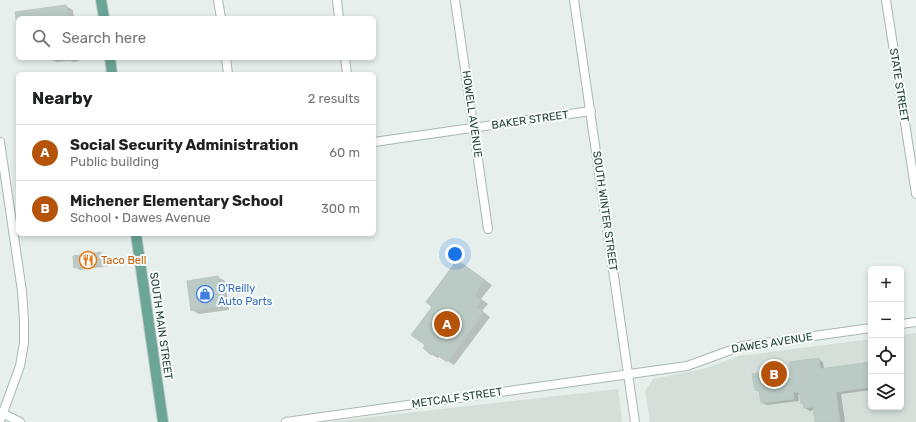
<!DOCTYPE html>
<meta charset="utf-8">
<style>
body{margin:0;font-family:Rubik,sans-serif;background:#f2f2f2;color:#202124}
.controls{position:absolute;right:12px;bottom:12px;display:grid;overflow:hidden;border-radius:6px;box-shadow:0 2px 6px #0003}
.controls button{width:36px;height:36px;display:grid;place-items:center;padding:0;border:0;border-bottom:1px solid #e0e0e0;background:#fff;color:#202124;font:20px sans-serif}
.you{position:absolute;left:455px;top:254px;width:14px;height:14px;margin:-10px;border:3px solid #fff;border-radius:50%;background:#1a73e8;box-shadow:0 0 0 6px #1a73e833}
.badge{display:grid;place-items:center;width:26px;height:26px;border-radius:50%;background:#b45309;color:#fff;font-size:13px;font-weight:700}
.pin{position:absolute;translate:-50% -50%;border:2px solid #fff;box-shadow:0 1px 4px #0006}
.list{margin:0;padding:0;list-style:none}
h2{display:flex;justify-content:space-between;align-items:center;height:52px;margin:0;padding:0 16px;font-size:17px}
h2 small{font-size:13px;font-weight:400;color:#757577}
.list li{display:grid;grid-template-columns:26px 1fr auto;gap:12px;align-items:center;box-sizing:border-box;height:56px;padding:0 16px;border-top:1px solid #e0e0e0}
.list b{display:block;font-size:15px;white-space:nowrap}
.list p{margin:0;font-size:13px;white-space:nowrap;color:#757577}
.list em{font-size:13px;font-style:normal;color:#757577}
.icon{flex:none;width:22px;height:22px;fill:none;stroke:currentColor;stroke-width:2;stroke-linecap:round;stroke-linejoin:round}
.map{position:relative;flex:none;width:916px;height:422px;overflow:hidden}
.search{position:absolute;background:#fff;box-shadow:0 2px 6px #0003;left:16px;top:16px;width:360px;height:44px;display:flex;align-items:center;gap:10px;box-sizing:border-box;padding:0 14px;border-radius:6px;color:#757577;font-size:15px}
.panel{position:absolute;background:#fff;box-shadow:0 2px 6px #0003;left:16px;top:72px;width:360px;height:164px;border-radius:6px}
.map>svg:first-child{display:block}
.built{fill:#d4dfda}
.shadow{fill:#0003}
.building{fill:#bbcac4;stroke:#b8c9c2}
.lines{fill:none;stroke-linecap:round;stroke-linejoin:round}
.minor-casing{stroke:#a8b8b2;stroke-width:10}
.major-casing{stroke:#c2cac8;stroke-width:12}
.minor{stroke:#fff;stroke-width:8}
.major{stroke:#6aa596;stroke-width:10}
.labels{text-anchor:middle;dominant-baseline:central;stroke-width:4;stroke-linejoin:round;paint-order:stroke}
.street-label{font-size:11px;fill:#24423a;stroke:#f7fbf9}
.food-label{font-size:11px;fill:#c56008;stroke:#f7fbf9;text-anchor:start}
.shop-label{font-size:11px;fill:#366cbe;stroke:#f7fbf9;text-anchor:start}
</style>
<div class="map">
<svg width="916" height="422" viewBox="0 0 916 422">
<rect width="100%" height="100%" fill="#e6efeb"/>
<path class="built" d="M916 333V422H650L645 391 653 379 703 369 739 356 871 339V407H901V335Z
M618 389 622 422H328Z"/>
<path class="shadow" d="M66 6 73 10 74 18H18V25L16 13Z
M52 58H81V59L79 60V61L73 62 70 61 57 62 52 60Z
M101 253 106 256 108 266 80 270 75 267 74 257Z
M458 261 492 285 481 299 488 304 482 311 490 317 454 365 440 356 438 358 431 354 426 345 434 306Z
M218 277 225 281 229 310 199 314 192 310Z
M818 359 823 362 824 369 871 363V390L841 394 845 422H816L814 410 810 411 805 408 804 404 802 403 800 395H798L799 401 767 405 762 403 761 393 756 390 782 371 787 374 788 380 793 379Z"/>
<path class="building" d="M66 5 68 18H18V31L15 12Z
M51 58H74V59L67 60 66 58 51 60Z
M101 252 103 264 74 268 73 256Z
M457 260 485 280 475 295 481 300 476 307 484 312 447 362 433 352 431 355 423 348 425 345 411 335 432 307 426 302Z
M218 276 223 306 191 311 187 281Z
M819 358 820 369 870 362 871 387 836 392 840 422H815L813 407 804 408 803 403 801 404 799 392H793L794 399 761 403 759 390H755L752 374 782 370 783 379 792 378 789 362Z"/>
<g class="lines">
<g class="minor-casing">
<path id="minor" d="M218 0 221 18
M337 0 339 18
M455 0 488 229
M574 0 635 422
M886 0 916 194
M226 58 228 74
M345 58 347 74
M0 142 22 291 24 321V343L20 366 0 421
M374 142 591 111
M901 324 916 322
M0 412 20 422
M286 422 687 366 742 346 871 328"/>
</g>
<g class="major-casing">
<path id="major" d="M101 0 104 18
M110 58 112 74
M136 234 163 422"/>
</g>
<use href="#minor" class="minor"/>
<use href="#major" class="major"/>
</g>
<defs>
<g id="restaurant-ring" transform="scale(0.9)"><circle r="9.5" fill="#f7fbf9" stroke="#e8710a" stroke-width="1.5"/><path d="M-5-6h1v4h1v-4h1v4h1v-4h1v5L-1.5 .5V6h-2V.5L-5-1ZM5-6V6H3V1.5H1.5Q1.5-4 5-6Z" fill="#e8710a"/></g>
<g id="shop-ring" transform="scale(0.9)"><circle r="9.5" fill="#f7fbf9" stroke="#3f7fe0" stroke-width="1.5"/><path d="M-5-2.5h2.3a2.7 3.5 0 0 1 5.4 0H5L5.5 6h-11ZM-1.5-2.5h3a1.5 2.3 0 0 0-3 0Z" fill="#3f7fe0"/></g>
</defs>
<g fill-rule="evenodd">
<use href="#restaurant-ring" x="88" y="260"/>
<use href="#shop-ring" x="205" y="294"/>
</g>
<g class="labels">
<g class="street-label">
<text transform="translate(899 85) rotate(81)">STATE STREET</text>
<text transform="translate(472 114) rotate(82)">HOWELL AVENUE</text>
<text transform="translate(530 120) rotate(-8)">BAKER STREET</text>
<text transform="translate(605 211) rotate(82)">SOUTH WINTER STREET</text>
<text transform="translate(161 326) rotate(82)">SOUTH MAIN STREET</text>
<text transform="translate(772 343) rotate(-9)">DAWES AVENUE</text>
<text transform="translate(457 398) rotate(-8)">METCALF STREET</text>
</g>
<g class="food-label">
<text x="101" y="260">Taco Bell</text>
</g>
<g class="shop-label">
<text x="218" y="288">O'Reilly<tspan x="218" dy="13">Auto Parts</tspan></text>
</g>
</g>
</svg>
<div class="controls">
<button>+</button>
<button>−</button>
<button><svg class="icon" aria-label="locate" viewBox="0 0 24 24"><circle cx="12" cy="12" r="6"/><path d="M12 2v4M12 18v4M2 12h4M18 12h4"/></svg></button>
<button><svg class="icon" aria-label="layers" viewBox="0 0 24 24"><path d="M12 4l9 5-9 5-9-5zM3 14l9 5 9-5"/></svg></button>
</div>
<div class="you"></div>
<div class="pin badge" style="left:447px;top:324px">A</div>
<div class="pin badge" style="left:774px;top:374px">B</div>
<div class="search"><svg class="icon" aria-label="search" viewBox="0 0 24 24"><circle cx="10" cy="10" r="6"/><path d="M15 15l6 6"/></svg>Search here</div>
<section class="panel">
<h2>Nearby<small>2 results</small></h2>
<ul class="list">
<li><span class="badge">A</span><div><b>Social Security Administration</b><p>Public building</p></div><em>60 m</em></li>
<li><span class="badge">B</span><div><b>Michener Elementary School</b><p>School · Dawes Avenue</p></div><em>300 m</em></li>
</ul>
</section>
</div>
